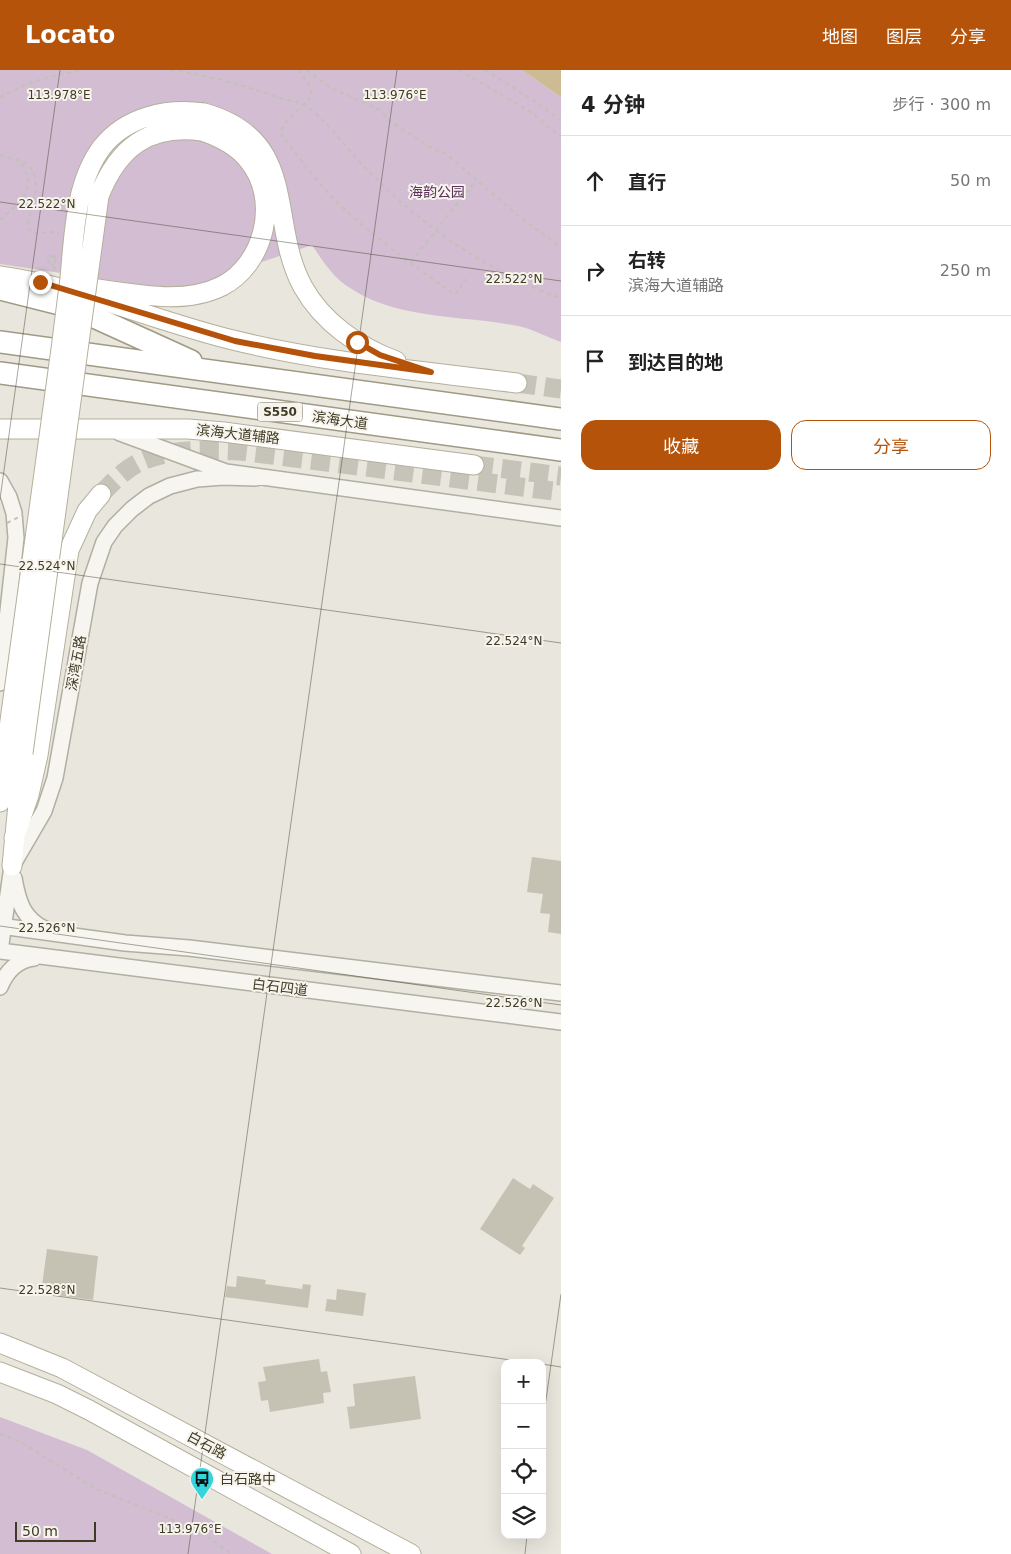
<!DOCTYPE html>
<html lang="zh">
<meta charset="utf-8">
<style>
body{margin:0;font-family:"DejaVu Sans","Noto Sans SC",sans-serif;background:#f6f6f6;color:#222}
.controls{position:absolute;right:15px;bottom:15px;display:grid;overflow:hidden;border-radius:10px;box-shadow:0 5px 20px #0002}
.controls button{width:45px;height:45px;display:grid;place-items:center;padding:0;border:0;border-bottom:1px solid #e0e0e0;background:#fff;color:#222;font:25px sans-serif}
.scale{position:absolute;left:15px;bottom:12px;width:81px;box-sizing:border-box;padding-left:5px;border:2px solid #403b25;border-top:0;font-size:14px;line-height:18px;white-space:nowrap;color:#403b25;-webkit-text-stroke:4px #f6f4ec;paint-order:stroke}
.stop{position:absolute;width:15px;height:15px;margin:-11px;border:4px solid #b45309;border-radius:50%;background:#fff}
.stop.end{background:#b45309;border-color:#fff;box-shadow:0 1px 5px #0008}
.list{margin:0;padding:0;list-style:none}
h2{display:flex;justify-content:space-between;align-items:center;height:65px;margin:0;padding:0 20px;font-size:21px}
h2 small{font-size:16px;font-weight:400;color:#767676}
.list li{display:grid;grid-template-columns:32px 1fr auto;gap:15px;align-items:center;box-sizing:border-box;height:90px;padding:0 20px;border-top:1px solid #e0e0e0}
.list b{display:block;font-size:19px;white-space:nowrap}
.list p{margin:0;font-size:16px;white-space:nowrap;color:#767676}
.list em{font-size:16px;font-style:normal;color:#767676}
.actions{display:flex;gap:10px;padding:15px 20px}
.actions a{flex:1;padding:11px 0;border:1px solid #b45309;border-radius:15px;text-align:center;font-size:18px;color:#b45309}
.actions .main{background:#b45309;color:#fff}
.icon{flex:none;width:28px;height:28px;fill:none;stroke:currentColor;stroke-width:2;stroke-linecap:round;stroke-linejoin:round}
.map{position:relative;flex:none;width:561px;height:1484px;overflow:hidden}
header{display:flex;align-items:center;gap:30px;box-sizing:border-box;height:70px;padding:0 25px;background:#b45309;color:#fff}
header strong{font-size:24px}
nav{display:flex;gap:28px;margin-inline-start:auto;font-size:18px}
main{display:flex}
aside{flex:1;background:#fff}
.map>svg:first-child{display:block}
.green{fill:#d2bdd3}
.water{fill:#cdbb94}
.building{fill:#c6c2b3}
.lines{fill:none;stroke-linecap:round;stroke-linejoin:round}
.major-tunnel{stroke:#c6c4b8;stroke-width:19;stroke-dasharray:19 9;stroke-linecap:butt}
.minor-casing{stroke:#b2afa2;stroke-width:18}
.major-casing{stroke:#b5b09b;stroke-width:21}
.highway-casing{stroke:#a09a83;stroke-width:24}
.path{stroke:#c3c1b7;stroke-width:2;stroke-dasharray:4 4;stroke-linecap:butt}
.minor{stroke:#f6f5f0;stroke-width:15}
.major{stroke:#fff;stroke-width:19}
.highway{stroke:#fff;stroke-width:21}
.major-bridge-casing{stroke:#b5b09b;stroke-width:21;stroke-linecap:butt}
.path-bridge{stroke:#c3c1b7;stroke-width:2;stroke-dasharray:4 4;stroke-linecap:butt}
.major-bridge{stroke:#fff;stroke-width:19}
.route{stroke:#b45309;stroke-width:6}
.ticks{fill:none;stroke:#403b25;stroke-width:1;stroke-opacity:0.45}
.labels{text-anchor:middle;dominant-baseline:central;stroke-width:4;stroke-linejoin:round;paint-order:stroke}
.shield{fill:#f6f4ec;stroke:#777261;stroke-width:1}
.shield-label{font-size:12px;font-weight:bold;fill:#403b25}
.park-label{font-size:14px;fill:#5d315e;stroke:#f6f4ec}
.street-label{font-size:14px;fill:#403b25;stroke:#f6f4ec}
.poi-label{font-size:14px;fill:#403b25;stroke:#f6f4ec;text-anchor:start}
.ticks-label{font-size:12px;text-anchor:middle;fill:#403b25;stroke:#f6f4ec;stroke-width:4;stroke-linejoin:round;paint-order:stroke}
</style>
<header>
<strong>Locato</strong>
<nav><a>地图</a><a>图层</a><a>分享</a></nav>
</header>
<main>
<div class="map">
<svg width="561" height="1484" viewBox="0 0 561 1484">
<rect width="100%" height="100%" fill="#e8e6dd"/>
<path class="green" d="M0 0H522L561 27V272C547 267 532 259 518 256 463 245 398 250 350 218 333 208 323 191 312 175L235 201 212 213 189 218H162L0 194Z
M0 1347 87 1380 272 1484H0Z"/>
<path class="water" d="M522 0H561V27Z"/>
<path class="building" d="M532 787 561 791V864L548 862 550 844 540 843 543 824 527 822Z
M513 1108 530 1119 533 1114 554 1128 522 1176 525 1178 520 1185 480 1159Z
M47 1179 98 1186 93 1230 41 1223Z
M237 1206 266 1210 265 1214 302 1219 303 1214 311 1215 308 1238 225 1227 227 1216 236 1217Z
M337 1219 366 1223 363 1246 325 1241 327 1229 336 1230Z
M319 1289 321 1302 327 1301 331 1322 323 1323 324 1333 270 1342 268 1330 261 1331 258 1312 266 1311 263 1297Z
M415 1306 421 1349 350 1359 347 1337 355 1336 353 1314Z"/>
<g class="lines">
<path class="major-tunnel" d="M517 313 561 319
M474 395 561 406
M101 424C113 412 125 399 140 392 170 378 207 380 240 381L561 422"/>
<g class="minor-casing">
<path id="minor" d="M120 363 226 402 561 448
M0 411 9 427 14 443 16 468 0 613
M14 808C18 831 23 849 45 859
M0 856 125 873 189 878 561 923
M0 881 12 796 44 741 55 708 90 513 104 472 115 456 132 439 149 426 170 416 197 409 223 407 256 408
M0 881 561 952
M0 917C6 902 17 890 34 888"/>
</g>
<g class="major-casing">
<path id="major" d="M204 43C301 70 267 152 303 217 323 253 359 277 396 291
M0 206C80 217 155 251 233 270 326 293 423 301 517 313
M90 218C132 223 182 236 222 216 265 194 280 129 249 91 237 75 220 67 202 61
M0 359H188L224 362 474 395
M0 732 6 680
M14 768 29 725 38 685 69 480 87 441 101 424
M12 796 23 683
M0 1273 62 1298 411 1484
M0 1302 57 1324 89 1340 351 1484"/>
</g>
<g class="highway-casing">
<path id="highway" d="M0 219 72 237 191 291
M0 272 561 349
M0 303 561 380"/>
</g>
<path class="path" d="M171 0C208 5 242 15 277 27 286 30 298 31 306 36 327 51 341 72 359 91 414 150 484 201 561 228
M298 0 308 13 312 26 286 52 280 63C299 87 318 114 341 136 376 169 416 197 455 225L466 209
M307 0 329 17 378 39 390 51 433 79 445 83 521 148 561 177
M459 0 529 41 561 67
M485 0 535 31 561 51
M0 27 31 12 79 0
M0 85C7 88 16 89 23 92 46 104 32 137 27 155L28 159 37 163 56 162 59 165
M0 150C20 132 40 118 19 91
M55 185 53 195 48 194 49 186 56 187 54 200 57 201
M411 192 476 110
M0 1364 21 1372 96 1419 169 1448 208 1467 231 1484"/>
<use href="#minor" class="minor"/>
<use href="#major" class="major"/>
<use href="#highway" class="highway"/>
<g class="major-bridge-casing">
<path id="major-bridge" d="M6 680C24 546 43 413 61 279 64 255 67 232 70 208 74 165 75 113 102 77 127 46 167 38 204 43
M23 683 99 126C118 78 148 54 202 61"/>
</g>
<path class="path-bridge" d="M7 453 23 445"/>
<use href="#major-bridge" class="major-bridge"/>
</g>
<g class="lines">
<path class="route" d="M40 212 235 271 315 286 431 302 380 285 357 272"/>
</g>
<path class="ticks" d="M0 132 561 211M0 429 60 0M0 494 561 573M0 856 561 935M0 1218 532 1293M542 1294 561 1297M542 1358 561 1224M188 1484 397 0M525 1484 527 1465"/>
<defs>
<g id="bus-pin" transform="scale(1.25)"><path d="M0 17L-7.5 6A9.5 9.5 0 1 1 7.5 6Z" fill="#33d6dc" stroke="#f6f4ec"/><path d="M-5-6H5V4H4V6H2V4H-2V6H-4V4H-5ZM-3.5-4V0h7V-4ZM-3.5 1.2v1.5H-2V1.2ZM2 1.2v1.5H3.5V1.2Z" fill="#111"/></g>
</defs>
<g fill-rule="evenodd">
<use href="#bus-pin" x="202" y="1409"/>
</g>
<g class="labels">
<rect class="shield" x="257.5" y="332.5" width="45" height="19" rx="4"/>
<g class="shield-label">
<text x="280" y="342">S550</text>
</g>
<g class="park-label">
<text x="437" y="122">海韵公园</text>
</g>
<g class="street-label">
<text transform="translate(340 350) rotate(8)">滨海大道</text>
<text transform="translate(238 364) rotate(6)">滨海大道辅路</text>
<text transform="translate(76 593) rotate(-80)">深湾五路</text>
<text transform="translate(280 917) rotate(7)">白石四道</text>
<text transform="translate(207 1375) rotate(28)">白石路</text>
</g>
<g class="poi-label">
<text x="220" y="1409">白石路中</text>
</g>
</g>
<g class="ticks-label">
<text x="59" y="29">113.978°E</text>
<text x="395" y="29">113.976°E</text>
<text x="47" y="138">22.522°N</text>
<text x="514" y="213">22.522°N</text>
<text x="47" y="500">22.524°N</text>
<text x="514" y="575">22.524°N</text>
<text x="47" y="862">22.526°N</text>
<text x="514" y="937">22.526°N</text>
<text x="47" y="1224">22.528°N</text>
<text x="190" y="1463">113.976°E</text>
</g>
</svg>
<div class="controls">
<button>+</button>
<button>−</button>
<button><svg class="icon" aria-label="locate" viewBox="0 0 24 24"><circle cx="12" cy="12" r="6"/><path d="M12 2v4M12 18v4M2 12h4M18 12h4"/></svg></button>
<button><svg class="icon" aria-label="layers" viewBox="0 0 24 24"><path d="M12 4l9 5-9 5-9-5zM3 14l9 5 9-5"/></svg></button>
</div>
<div class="scale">50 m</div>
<div class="stop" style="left:357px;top:272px"></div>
<div class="stop end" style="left:40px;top:212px"></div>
</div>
<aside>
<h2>4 分钟<small>步行 · 300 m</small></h2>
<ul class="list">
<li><svg class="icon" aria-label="ahead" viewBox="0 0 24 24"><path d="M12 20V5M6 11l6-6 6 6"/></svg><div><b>直行</b></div><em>50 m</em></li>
<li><svg class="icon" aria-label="right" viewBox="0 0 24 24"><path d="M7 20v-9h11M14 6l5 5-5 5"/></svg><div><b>右转</b><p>滨海大道辅路</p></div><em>250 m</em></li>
<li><svg class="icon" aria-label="arrive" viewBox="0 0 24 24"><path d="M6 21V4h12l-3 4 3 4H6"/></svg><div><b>到达目的地</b></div></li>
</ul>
<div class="actions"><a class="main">收藏</a><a>分享</a></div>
</aside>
</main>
